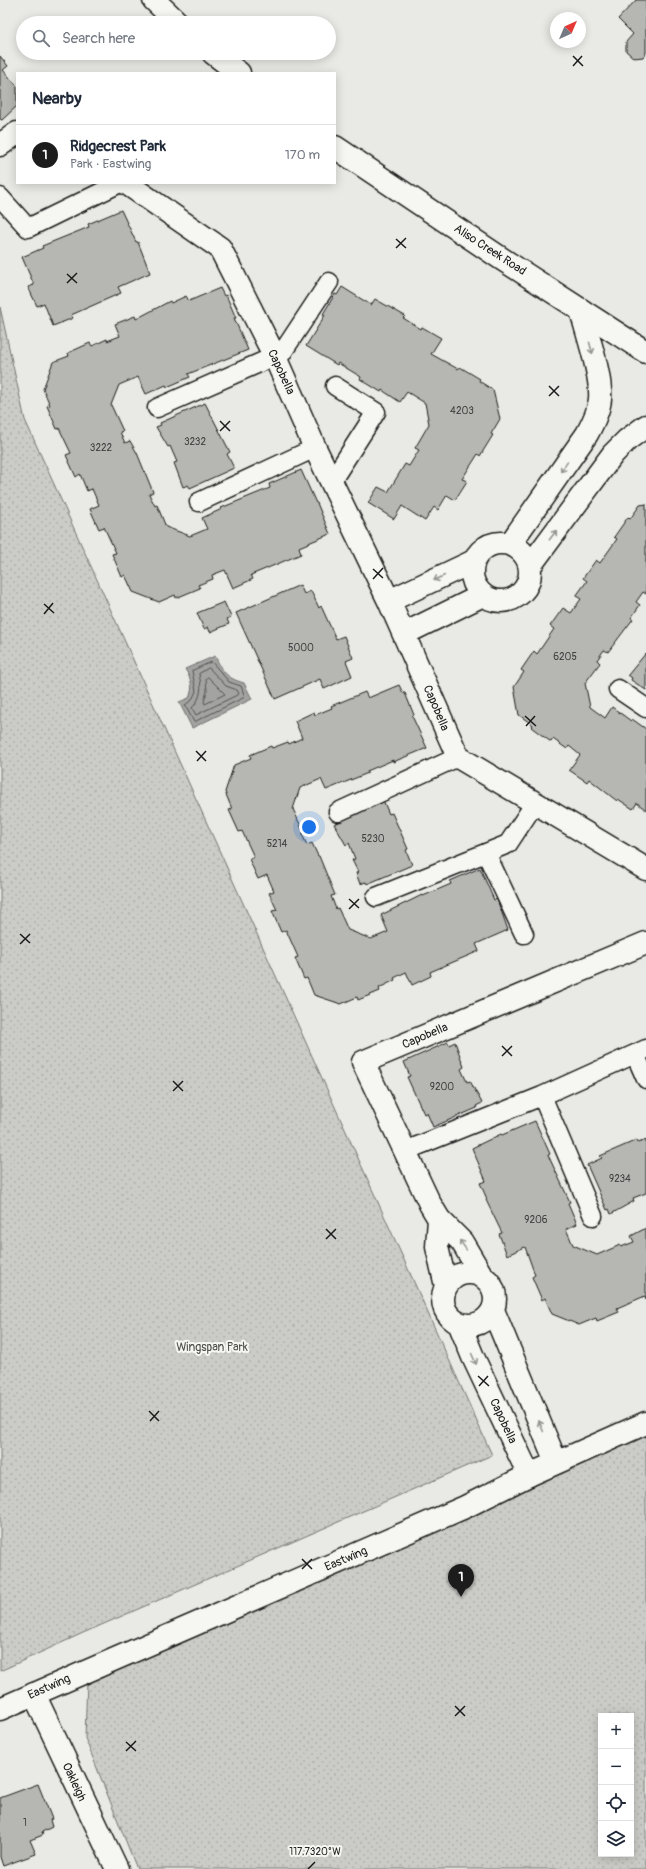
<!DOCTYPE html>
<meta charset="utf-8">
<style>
body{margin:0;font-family:Pangolin,sans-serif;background:#f2f2f3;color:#1f2937}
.controls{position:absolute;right:12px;bottom:12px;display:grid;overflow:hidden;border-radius:0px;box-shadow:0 2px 10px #0003}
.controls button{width:36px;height:36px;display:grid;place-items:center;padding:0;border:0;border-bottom:1px solid #e0e1e3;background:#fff;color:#1f2937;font:20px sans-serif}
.compass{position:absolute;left:550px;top:12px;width:36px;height:36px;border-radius:50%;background:#fff;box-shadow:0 2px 10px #0003;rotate:44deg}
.you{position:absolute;left:309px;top:827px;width:14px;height:14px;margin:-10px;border:3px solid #fff;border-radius:50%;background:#1a73e8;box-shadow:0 0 0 6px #1a73e833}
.badge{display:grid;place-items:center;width:26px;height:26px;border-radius:50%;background:#1c1c1c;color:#fff;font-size:13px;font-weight:700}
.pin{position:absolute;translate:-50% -33px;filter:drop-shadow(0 1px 2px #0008)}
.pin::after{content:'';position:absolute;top:21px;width:14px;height:12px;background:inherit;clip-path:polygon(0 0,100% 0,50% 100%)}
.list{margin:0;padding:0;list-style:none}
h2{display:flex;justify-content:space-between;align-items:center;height:52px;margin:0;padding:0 16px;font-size:17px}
h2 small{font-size:13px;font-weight:400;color:#747a83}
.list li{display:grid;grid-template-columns:26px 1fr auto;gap:12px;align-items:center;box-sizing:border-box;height:60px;padding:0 16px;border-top:1px solid #e0e1e3}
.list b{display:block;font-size:15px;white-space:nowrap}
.list p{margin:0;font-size:13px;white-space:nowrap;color:#747a83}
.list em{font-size:13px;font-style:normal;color:#747a83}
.icon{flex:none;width:22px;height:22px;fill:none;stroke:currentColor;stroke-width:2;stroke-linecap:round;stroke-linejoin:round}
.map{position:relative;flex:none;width:646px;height:1869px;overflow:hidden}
.search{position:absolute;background:#fff;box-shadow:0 2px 10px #0003;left:16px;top:16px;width:320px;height:44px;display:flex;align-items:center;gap:10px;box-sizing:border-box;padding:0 14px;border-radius:22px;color:#747a83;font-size:15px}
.panel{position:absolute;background:#fff;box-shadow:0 2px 10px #0003;left:16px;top:72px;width:320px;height:112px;border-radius:0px}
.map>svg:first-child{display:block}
.grass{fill:url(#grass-dots);stroke:#747472;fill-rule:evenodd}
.water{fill:#a3a3a1;stroke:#6d6d6c}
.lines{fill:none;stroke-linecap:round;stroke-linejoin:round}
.shore{stroke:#525251;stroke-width:1}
.building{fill:#b6b6b3;stroke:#1c1c1c}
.service-casing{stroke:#1c1c1c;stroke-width:21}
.minor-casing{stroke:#1c1c1c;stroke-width:25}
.tertiary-casing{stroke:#1c1c1c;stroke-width:25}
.secondary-casing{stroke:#1c1c1c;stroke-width:25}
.service{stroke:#f6f6f2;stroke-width:18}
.minor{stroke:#f6f6f2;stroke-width:22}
.tertiary{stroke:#f6f6f2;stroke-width:22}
.secondary{stroke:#f6f6f2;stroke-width:22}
.oneway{stroke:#949492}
.ticks{fill:none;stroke:#1c1c1c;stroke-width:1.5}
.labels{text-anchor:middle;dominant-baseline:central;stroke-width:4;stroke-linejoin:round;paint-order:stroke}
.number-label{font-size:10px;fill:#424242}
.street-label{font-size:12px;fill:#1c1c1c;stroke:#f6f6f2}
.park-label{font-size:12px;fill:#51514f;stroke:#f6f6f2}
.ticks-label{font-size:10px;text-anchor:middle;fill:#1c1c1c;stroke:#f6f6f2;stroke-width:4;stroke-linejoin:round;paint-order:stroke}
</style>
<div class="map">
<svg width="646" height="1869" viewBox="0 0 646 1869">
<defs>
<pattern id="grass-dots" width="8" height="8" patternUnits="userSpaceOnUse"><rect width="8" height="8" fill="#cbcbc7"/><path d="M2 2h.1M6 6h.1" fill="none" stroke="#aeaeaa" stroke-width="1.8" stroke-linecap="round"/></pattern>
</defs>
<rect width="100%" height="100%" fill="#e9e9e5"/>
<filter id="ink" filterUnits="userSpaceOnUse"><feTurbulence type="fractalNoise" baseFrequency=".025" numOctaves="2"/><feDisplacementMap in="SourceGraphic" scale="8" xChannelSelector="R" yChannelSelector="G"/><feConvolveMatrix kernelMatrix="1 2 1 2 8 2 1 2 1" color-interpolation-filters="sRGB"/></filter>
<g filter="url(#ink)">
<path class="grass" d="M0 307 25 420 492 1455 83 1633 0 1671Z
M646 1429V1869H137L85 1738 87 1681ZM601 1716H631V1854H601Z"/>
<path class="water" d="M215 656C223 672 226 678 244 683L252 699 192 728 179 702 189 698C194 687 191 679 185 669Z"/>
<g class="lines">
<path class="shore" d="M212 662 229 682 241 686 245 697 194 722 185 705 192 700 196 691 192 671Z
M209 668 226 686 237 690 239 694 196 715 192 708C202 697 202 687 199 674Z
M208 677 225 694 205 704 204 702 207 691 206 679Z"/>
</g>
<path class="building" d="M636 0H646V53L643 57 634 58 626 51V42L633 34 618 19Z
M0 56 8 66 3 70 17 86V106L2 120 0 119Z
M121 210 136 242H138L150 273 118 287 121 293 71 315 73 318 53 326 44 303 37 306 28 287 34 285 22 257 43 248 42 246 89 227 88 224Z
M342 287 371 305 375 299 405 316 403 318 421 329 422 327 441 338 431 354 458 369 460 367 480 379 479 381 493 390 500 419 491 434 493 435 480 456 478 454 462 479 467 481 455 500 447 495 438 510 434 507 425 521 402 506 394 519 368 503 378 487 388 492 405 464 409 466 419 450 415 448 429 424 425 403 407 392 400 402 382 390 381 392 360 379 361 377 338 363 337 365 306 346 325 315 323 314 335 294 337 295Z
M220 288 224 296 226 295 236 318H234L248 350 188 374 190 377 167 387 166 385 146 394 138 377 119 385 111 405 123 431 120 432 125 443 130 441 137 453 153 492 149 494 155 506 157 505 166 527 190 536 207 529 202 518 222 509 221 508 270 488 269 484 301 470 316 503H317L330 534 299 547 301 554 251 575 253 579 233 588 225 570 212 575 213 579 198 585 200 588 176 598 175 595 159 602 133 592 125 575 122 577 112 554 116 553 104 527 99 529 90 509 99 505 92 489 87 491 80 474 76 477 66 455 71 453 59 428 57 429 47 406 50 405 43 389 53 362 69 356 68 353 90 343 92 346 107 339V341L120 336 115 324 135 316 136 319 170 301 171 303 186 296 189 301Z
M205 403 230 452 227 454 234 468 190 488 188 485 183 487 174 463 177 462 170 446 168 447 156 427 161 425 160 423Z
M646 504V594L643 592 636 602 640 605 631 618 633 619 608 652 604 650 597 660 600 663 585 683 590 707 605 718 612 707 631 721 632 719 646 729V810L637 803 633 809 618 799 617 801 589 779 587 782 569 770 580 755 569 746 567 749 553 739 551 742 531 727 533 725 519 715 514 687 524 672 521 670 534 651 537 654 554 629 550 626 563 608 571 613 581 599 576 596 587 581 583 578 596 560 600 563 617 539 614 537 628 517 630 519 640 505Z
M300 585 304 594 311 591 319 608 321 606 336 639 344 636 353 658 346 661 352 676 324 689 320 679 275 699 236 613Z
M224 602 231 617 227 619 229 624 210 632 208 627 204 629 197 613Z
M646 653V690L631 680 632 678 628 675Z
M399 685 403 693H405L414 715 412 716 427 748 393 762V760L367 771 368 773 326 790 321 779 300 788 293 809 304 833 302 834 307 845 312 843 318 856H319L335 895 331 896 336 909 338 908 348 930 371 939 388 932 381 915 422 895 423 896 451 884 450 881 480 868 494 900 497 899 508 930 476 944 479 951 430 972 431 976 412 985 406 972 394 978 395 980 379 988 380 991 358 1000 357 997 341 1004 314 995 307 978 304 979 295 958 298 957 286 930 281 932 272 911 277 910 269 893 274 891 267 875 258 879 249 859 254 857 242 831 239 832 229 810 232 809 225 792 234 765 251 758 250 755 271 746 272 748 288 742 289 744 302 738 295 721 314 712 315 715 332 708 331 706 365 692 368 698Z
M383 800 389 814 392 813 408 849 406 850 412 865 367 884 366 882 360 884 356 873 358 872 352 860 355 859 349 843 346 845 334 824 339 822 338 819Z
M448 1042 449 1045 455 1042 464 1067 461 1069 467 1082 470 1081 482 1103 476 1106 477 1108 433 1127 427 1113 424 1114 407 1077 410 1076 404 1062Z
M535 1121 550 1154 548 1155 570 1202 568 1203 577 1224 566 1229 573 1245 597 1255 620 1245 621 1247 634 1242 631 1236 646 1228V1300L645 1296 617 1308 619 1312 597 1321 596 1318 579 1325 552 1314 545 1298 542 1300 532 1277 535 1275 525 1247 507 1255 499 1234 502 1233 486 1200 487 1199 480 1183 486 1181 472 1148 501 1134 502 1135Z
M637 1140 638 1143 646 1140V1193L633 1198 634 1201 611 1214 609 1209 607 1210 587 1165 602 1158 600 1156Z
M38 1784 52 1819 50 1820 52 1827 42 1832 43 1835 30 1840 36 1854 3 1866 0 1857V1798Z"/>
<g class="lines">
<g class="service-casing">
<path id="service" d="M0 197 28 228 120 183
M157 408 282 353 329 282
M331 482 376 412 335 386
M199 502 315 448
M618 689 646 708
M338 812 458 757
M486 853 524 934
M376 897 508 844 535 803
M635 1054 646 1079
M542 1096 593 1216
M405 1151 542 1096 646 1049"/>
</g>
<g class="minor-casing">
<path id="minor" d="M0 145 17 133
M126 183 220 248 275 357 315 448 389 601 458 757 646 869
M472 572a29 29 0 1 1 58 0a29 29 0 1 1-58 0Z
M510 544 587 434C593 423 599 411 600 399 602 376 587 334 581 310
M530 566 613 454 627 440 646 426
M389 601 474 561
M404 634 483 595
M439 1219 437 1247 446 1286
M443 1299a26 26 0 1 1 52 0a26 26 0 1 1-52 0Z
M482 1276 462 1242 439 1219 430 1204 363 1062 646 943
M493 1310 556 1462
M459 1323 473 1357 529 1475
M34 1694 117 1869"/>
</g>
<g class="tertiary-casing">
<path id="tertiary" d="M0 1709 465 1507 529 1475 646 1423"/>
</g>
<g class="secondary-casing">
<path id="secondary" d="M154 0 178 23
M213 53 239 73
M335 147 502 259 646 352"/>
</g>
<use href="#service" class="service"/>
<use href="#minor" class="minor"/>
<use href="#tertiary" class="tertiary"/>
<use href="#secondary" class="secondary"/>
</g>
<defs><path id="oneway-shaft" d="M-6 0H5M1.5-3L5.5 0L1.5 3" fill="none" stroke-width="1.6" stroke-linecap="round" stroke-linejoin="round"/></defs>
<g class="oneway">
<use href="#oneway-shaft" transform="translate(591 348) rotate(75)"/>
<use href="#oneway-shaft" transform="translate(564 467) rotate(125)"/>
<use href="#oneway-shaft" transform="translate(553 535) rotate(-53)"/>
<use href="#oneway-shaft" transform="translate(439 578) rotate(155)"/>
<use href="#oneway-shaft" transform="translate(463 1245) rotate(-125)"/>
<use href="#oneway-shaft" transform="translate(474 1359) rotate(66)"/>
<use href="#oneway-shaft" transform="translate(541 1426) rotate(-113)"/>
</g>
</g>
<path class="ticks" d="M573 56 583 66M573 66 582 56M396 239 406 248M396 248 406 238M67 274 77 283M67 283 77 273M549 386 559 396M549 396 559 386M220 421 230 431M220 431 230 421M373 569 383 578M373 579 383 568M44 604 54 613M44 614 53 603M525 716 536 726M526 726 535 716M196 751 206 761M197 761 206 751M349 899 359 908M349 909 359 899M20 934 30 943M20 944 30 934M502 1046 512 1056M502 1056 512 1046M173 1081 183 1091M173 1091 183 1081M326 1229 336 1239M326 1239 336 1229M478 1376 489 1386M479 1386 488 1376M149 1411 159 1421M150 1421 159 1411M302 1559 312 1569M302 1569 312 1559M455 1706 465 1716M455 1716 465 1706M126 1742 136 1751M126 1751 136 1741M308 1869 315 1862"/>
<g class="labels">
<g class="number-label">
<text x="462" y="411">4203</text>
<text x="195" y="442">3232</text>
<text x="101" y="448">3222</text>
<text x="301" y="648">5000</text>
<text x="565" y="657">6205</text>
<text x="373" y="839">5230</text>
<text x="277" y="844">5214</text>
<text x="442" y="1087">9200</text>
<text x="620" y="1179">9234</text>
<text x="536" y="1220">9206</text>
<text x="25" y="1823">1</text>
</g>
<g class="street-label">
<text transform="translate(490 250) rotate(33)">Aliso Creek Road</text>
<text transform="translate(281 372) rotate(65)">Capobella</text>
<text transform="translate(436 708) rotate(67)">Capobella</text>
<text transform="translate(425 1036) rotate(-23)">Capobella</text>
<text transform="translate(503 1421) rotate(65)">Capobella</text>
<text transform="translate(346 1559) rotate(-23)">Eastwing</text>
<text transform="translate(49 1687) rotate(-24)">Eastwing</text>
<text transform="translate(74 1782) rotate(65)">Oakleigh</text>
</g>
<g class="park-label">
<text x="212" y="1347">Wingspan Park</text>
</g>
</g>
<g class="ticks-label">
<text x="315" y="1855">117.7320°W</text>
</g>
</svg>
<div class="controls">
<button>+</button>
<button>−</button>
<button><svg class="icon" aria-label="locate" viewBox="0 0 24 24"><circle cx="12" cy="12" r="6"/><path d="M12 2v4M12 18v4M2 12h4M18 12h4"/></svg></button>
<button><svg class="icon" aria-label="layers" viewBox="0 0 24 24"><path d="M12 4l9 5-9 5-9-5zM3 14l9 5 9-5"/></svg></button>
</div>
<svg class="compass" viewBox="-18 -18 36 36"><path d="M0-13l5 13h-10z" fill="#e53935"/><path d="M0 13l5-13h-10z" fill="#747a83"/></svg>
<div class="you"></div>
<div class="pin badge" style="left:461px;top:1597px">1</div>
<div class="search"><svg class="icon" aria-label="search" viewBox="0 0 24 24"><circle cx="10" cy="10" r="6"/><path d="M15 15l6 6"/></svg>Search here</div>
<section class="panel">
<h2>Nearby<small></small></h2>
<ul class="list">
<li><span class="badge">1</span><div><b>Ridgecrest Park</b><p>Park · Eastwing</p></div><em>170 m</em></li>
</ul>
</section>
</div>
